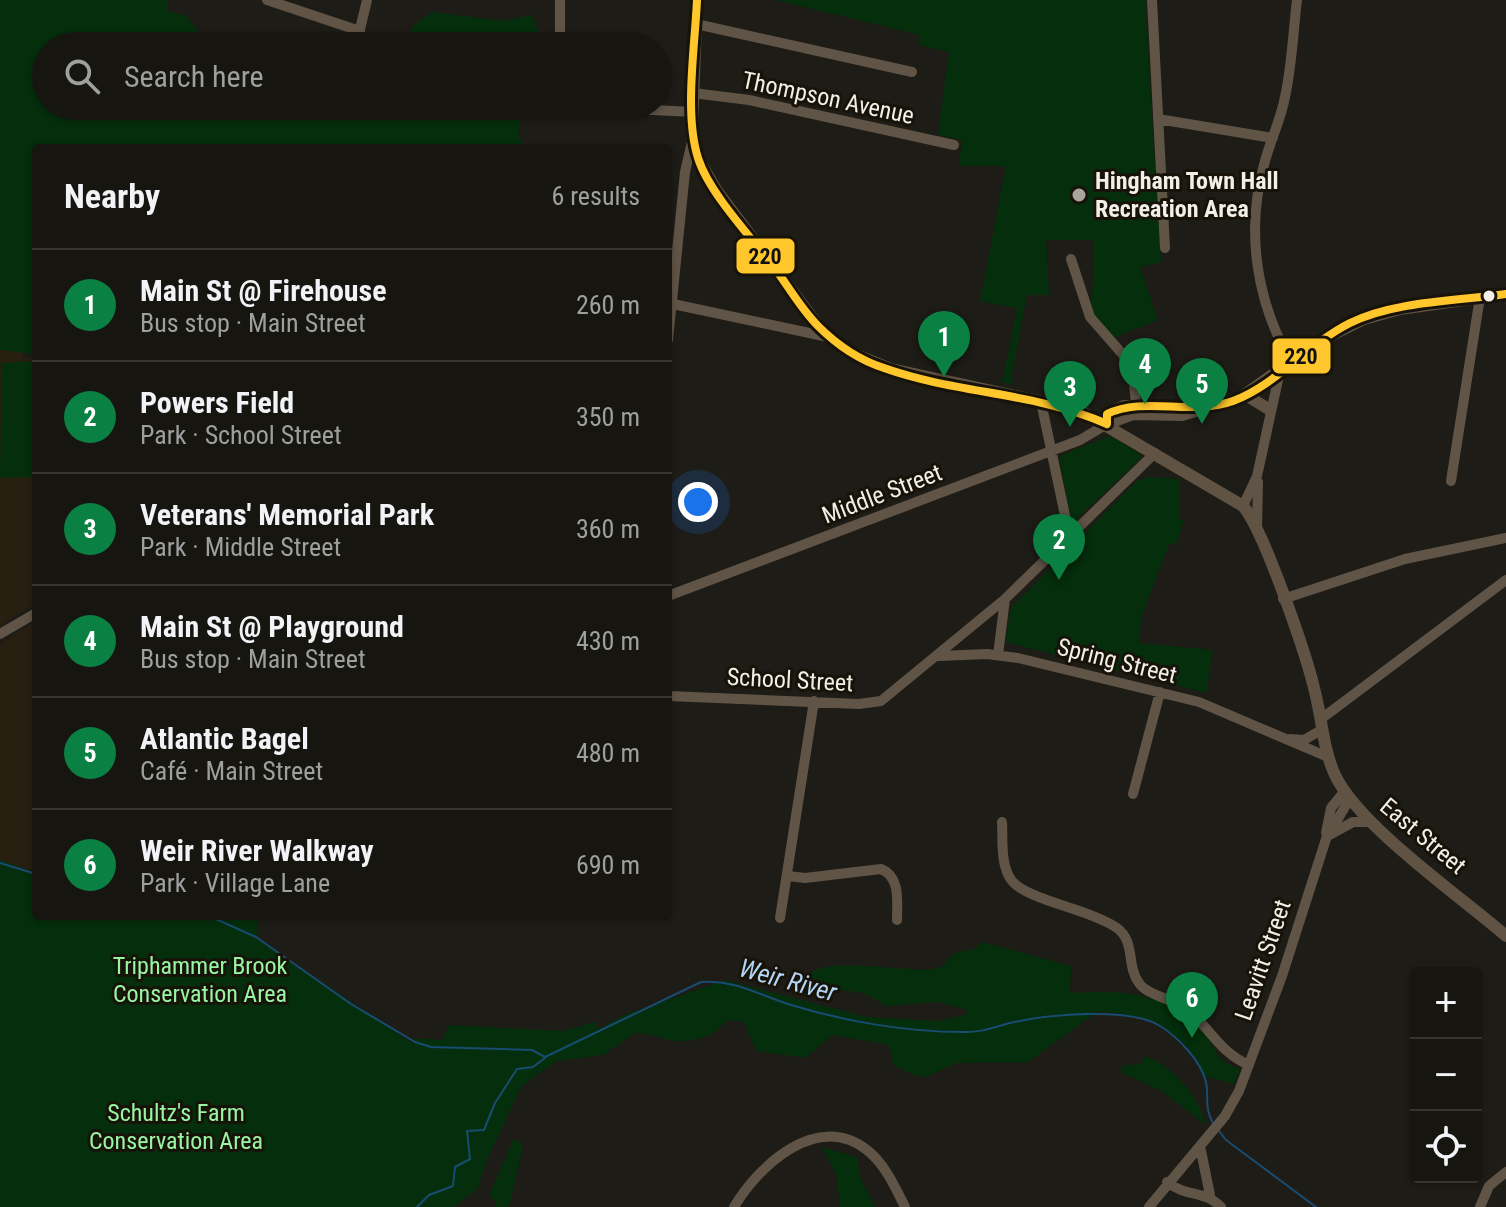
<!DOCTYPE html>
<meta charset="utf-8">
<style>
body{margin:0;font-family:"Roboto Condensed",sans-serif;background:#23221e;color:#f1f3f6}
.controls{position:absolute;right:24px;bottom:24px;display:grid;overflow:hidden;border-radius:8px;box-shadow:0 2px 6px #0004}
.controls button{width:72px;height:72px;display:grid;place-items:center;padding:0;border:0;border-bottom:2px solid #353430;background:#161510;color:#f1f3f6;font:40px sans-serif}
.you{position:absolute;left:698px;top:502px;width:28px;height:28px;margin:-20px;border:6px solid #fff;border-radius:50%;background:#1a73e8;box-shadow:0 0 0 12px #1a73e833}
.badge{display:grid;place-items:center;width:52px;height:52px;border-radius:50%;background:#0b8043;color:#fff;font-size:26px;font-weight:700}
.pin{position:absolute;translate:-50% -66px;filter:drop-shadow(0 2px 4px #0008)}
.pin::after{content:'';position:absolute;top:42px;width:28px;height:24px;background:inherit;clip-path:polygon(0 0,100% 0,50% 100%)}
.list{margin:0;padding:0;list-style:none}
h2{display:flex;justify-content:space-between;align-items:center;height:104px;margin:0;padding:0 32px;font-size:34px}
h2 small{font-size:26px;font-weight:400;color:#9e9f9f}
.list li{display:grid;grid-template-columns:52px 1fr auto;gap:24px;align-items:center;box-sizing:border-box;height:112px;padding:0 32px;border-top:2px solid #353430}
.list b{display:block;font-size:30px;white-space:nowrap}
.list p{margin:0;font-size:26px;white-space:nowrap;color:#9e9f9f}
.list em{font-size:26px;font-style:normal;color:#9e9f9f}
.icon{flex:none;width:44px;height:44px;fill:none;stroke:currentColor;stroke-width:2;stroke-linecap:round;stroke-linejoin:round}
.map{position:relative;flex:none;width:1506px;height:1207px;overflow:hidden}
.search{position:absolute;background:#161510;box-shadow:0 2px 6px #0004;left:32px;top:32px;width:640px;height:88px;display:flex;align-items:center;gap:20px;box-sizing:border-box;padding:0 28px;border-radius:44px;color:#9e9f9f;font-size:30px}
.panel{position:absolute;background:#161510;box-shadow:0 2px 6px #0004;left:32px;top:144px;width:640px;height:776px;border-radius:8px}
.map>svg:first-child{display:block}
.built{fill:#272011}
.green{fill:#042e0c}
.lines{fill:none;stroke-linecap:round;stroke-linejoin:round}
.stream{stroke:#194c73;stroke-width:2}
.minor{stroke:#605446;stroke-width:10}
.major{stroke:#615344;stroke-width:12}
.bus-1-casing{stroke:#181309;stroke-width:14}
.bus-1{stroke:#ffc72c;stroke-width:8}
.poi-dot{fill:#a8a59e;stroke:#181309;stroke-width:3}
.bus-dot{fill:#f2efe8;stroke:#181309;stroke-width:3}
.labels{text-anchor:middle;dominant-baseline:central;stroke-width:6;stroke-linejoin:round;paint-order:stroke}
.street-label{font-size:24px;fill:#f2efe8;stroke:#181309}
.poi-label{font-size:24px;font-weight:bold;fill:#f2efe8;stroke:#181309;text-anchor:start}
.park-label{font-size:24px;fill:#98f6a3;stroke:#181309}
.water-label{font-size:26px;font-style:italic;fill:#b2d5f5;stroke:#181309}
.line-badge{stroke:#181309;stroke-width:3}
.pale-badge-label{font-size:22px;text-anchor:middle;font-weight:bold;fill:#111}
</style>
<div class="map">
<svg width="1506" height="1207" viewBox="0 0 1506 1207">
<rect width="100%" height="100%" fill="#1e1c16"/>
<path class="built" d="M0 234 22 238 23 358 36 359V603L0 625Z
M36 621V871L0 862V644Z"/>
<path class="green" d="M0 0H169L166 10 186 16 210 46H46V106H525L518 132 523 148H36V354L0 350Z
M776 0H1145L1161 262 1140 267 1158 320 1113 338 1090 310 1094 275 1093 240H1046L1049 295H1027L1011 380 1014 385 998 381 1003 378 1017 308 980 301 1006 166H959L962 140 938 135 949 52 918 45 920 35Z
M432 12 503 21 532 15 544 46H407L413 26Z
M36 361V477L0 478 2 363Z
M1110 436 1140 454 1141 458 1072 523 1059 456Z
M1148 477 1179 479V519L1184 520 1177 543 1169 544 1141 618 1139 643 1212 650 1207 693 1005 642 1011 608 1137 481Z
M0 860 36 873V916H259L256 938 412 1043 413 1038 442 1040 449 1025 565 1031 596 1021 597 1030 624 1015 725 980 867 1017 938 1021 965 1015 968 1010 938 1002 887 1006 863 993 828 988 807 977C821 953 910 975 938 968 947 966 947 957 956 953 961 950 969 951 974 949 977 947 980 944 983 942L1071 966 1070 993C1119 990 1167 991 1202 1031 1219 1051 1213 1060 1240 1069L1234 1084 1203 1076C1189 1030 1141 1012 1097 1012L1028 1062 956 1063 928 1076H917L893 1065 889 1045 832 1035 806 1058 756 1051 744 1022 729 1020C720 1024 718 1032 709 1035 675 1049 665 1035 635 1033L603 1055 556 1061 521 1087 484 1167 478 1188 454 1207H0Z
M1144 1056C1172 1064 1200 1098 1206 1125L1160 1090 1122 1073 1121 1066 1141 1064Z
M513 1140H518L523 1146 510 1203 508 1207H496L495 1201 489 1196Z
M821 1147 857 1157 861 1180 875 1207H840L836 1173Z"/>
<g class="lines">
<path class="stream" d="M0 863 36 874
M209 916 256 937 351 1004 415 1042 431 1047 532 1050 545 1057 701 982C735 980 757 994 788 1004 842 1021 906 1032 963 1032 980 1033 994 1027 1010 1023 1045 1015 1129 1006 1160 1026 1178 1037 1201 1061 1206 1082 1209 1096 1204 1108 1213 1123
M1219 1131 1226 1140 1316 1207
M417 1207 429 1195 453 1186 455 1167 470 1159 467 1131 484 1130 495 1103 517 1069 533 1067 545 1058"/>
<path class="minor" d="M267 0 360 31
M1152 0 1165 248
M696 24 912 72
M356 46 367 0
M560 46V0
M693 93 749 100 954 145
M571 106 693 112
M1158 119 1273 138
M1071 259 1090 317 1132 365 1137 413
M673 304 828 337
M668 340 685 172 693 137
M1291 362C1256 301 1245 229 1265 161 1271 139 1281 119 1285 97 1292 65 1293 33 1297 0
M1041 402 1070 539
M1451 481 1480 297
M1243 506 1257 476 1280 371
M1257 529 1258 482
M668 596 1080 440 1107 424
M1283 599 1405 559 1506 538
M0 634 36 613
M998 655 1005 599
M939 656 987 654 1018 658 1199 702 1328 757
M668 696 859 704 881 701 1005 599 1155 453
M1321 719 1506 580
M1290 739 1304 740 1323 729
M1133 794 1160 692
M1002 822C1003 840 1000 866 1012 881 1027 900 1092 910 1117 928 1136 942 1126 966 1139 983 1147 995 1169 998 1181 1006 1210 1024 1216 1051 1249 1065
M1326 833 1331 808 1344 792
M1331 834 1353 822H1372
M788 876 805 878 881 869C901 877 897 902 897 920
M780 918 814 701
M1200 1146 1210 1195
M1167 1182C1185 1197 1205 1190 1221 1207
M734 1207C759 1165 818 1111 867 1150 885 1164 895 1187 905 1207
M1149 1207 1225 1116 1239 1091 1282 976 1326 839 1349 800
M1480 1207 1489 1186 1506 1172"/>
<path class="major" d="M697 0 692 126 698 159 717 191 823 332 852 353 891 369 1079 410 1243 506C1264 530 1307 657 1315 692 1322 719 1323 749 1335 775 1359 826 1460 896 1506 936
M1246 395 1270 410
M1107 424 1133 414 1182 415 1240 398 1318 342 1364 319 1400 309 1506 294
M1107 424V414L1124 406H1143"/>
<g class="bus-1-casing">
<path id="bus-1" d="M697 0C695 46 684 114 698 158 709 193 751 237 774 267 788 286 801 309 818 326 836 344 859 360 884 368 957 394 1035 392 1107 424V414C1144 396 1191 416 1233 401 1276 385 1308 344 1350 323 1395 301 1457 301 1506 294"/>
</g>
<use href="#bus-1" class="bus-1"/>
</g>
<circle class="poi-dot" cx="1079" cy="195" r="8"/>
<circle class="bus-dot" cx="1489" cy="296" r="7"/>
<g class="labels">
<g class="street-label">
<text transform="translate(828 98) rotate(12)">Thompson Avenue</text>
<text transform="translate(882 494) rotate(-21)">Middle Street</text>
<text transform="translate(1117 661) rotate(14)">Spring Street</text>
<text transform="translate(790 680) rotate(3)">School Street</text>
<text transform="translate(1423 836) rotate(40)">East Street</text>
<text transform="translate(1263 960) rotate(-71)">Leavitt Street</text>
</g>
<g class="poi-label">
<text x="1095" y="181">Hingham Town Hall<tspan x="1095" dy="28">Recreation Area</tspan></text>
</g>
<g class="park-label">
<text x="200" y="966">Triphammer Brook<tspan x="200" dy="28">Conservation Area</tspan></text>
<text x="176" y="1113">Schultz's Farm<tspan x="176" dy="28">Conservation Area</tspan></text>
</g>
<g class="water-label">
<text transform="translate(788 980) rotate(15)">Weir River</text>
</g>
</g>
<g class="line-badge">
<rect x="735" y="237" width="61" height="38" rx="8" fill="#ffc72c"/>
<rect x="1271" y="337" width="61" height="38" rx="8" fill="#ffc72c"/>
</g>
<g class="pale-badge-label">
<text x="765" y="264">220</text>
<text x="1301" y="364">220</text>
</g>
</svg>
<div class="controls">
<button>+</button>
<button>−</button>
<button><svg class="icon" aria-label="locate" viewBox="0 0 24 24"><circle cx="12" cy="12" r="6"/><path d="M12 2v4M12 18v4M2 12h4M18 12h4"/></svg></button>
</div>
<div class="you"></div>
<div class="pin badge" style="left:944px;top:377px">1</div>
<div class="pin badge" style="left:1059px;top:580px">2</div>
<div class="pin badge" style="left:1070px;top:427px">3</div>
<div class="pin badge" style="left:1145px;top:404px">4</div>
<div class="pin badge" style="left:1202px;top:424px">5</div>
<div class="pin badge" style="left:1192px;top:1038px">6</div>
<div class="search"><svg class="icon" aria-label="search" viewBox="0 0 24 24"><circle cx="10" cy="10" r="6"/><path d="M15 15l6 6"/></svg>Search here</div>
<section class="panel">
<h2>Nearby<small>6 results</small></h2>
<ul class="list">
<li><span class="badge">1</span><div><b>Main St @ Firehouse</b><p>Bus stop · Main Street</p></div><em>260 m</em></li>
<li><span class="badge">2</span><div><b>Powers Field</b><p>Park · School Street</p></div><em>350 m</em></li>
<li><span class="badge">3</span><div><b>Veterans' Memorial Park</b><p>Park · Middle Street</p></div><em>360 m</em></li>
<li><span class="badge">4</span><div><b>Main St @ Playground</b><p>Bus stop · Main Street</p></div><em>430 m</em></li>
<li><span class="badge">5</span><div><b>Atlantic Bagel</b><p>Café · Main Street</p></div><em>480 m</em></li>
<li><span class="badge">6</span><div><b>Weir River Walkway</b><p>Park · Village Lane</p></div><em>690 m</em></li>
</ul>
</section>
</div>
